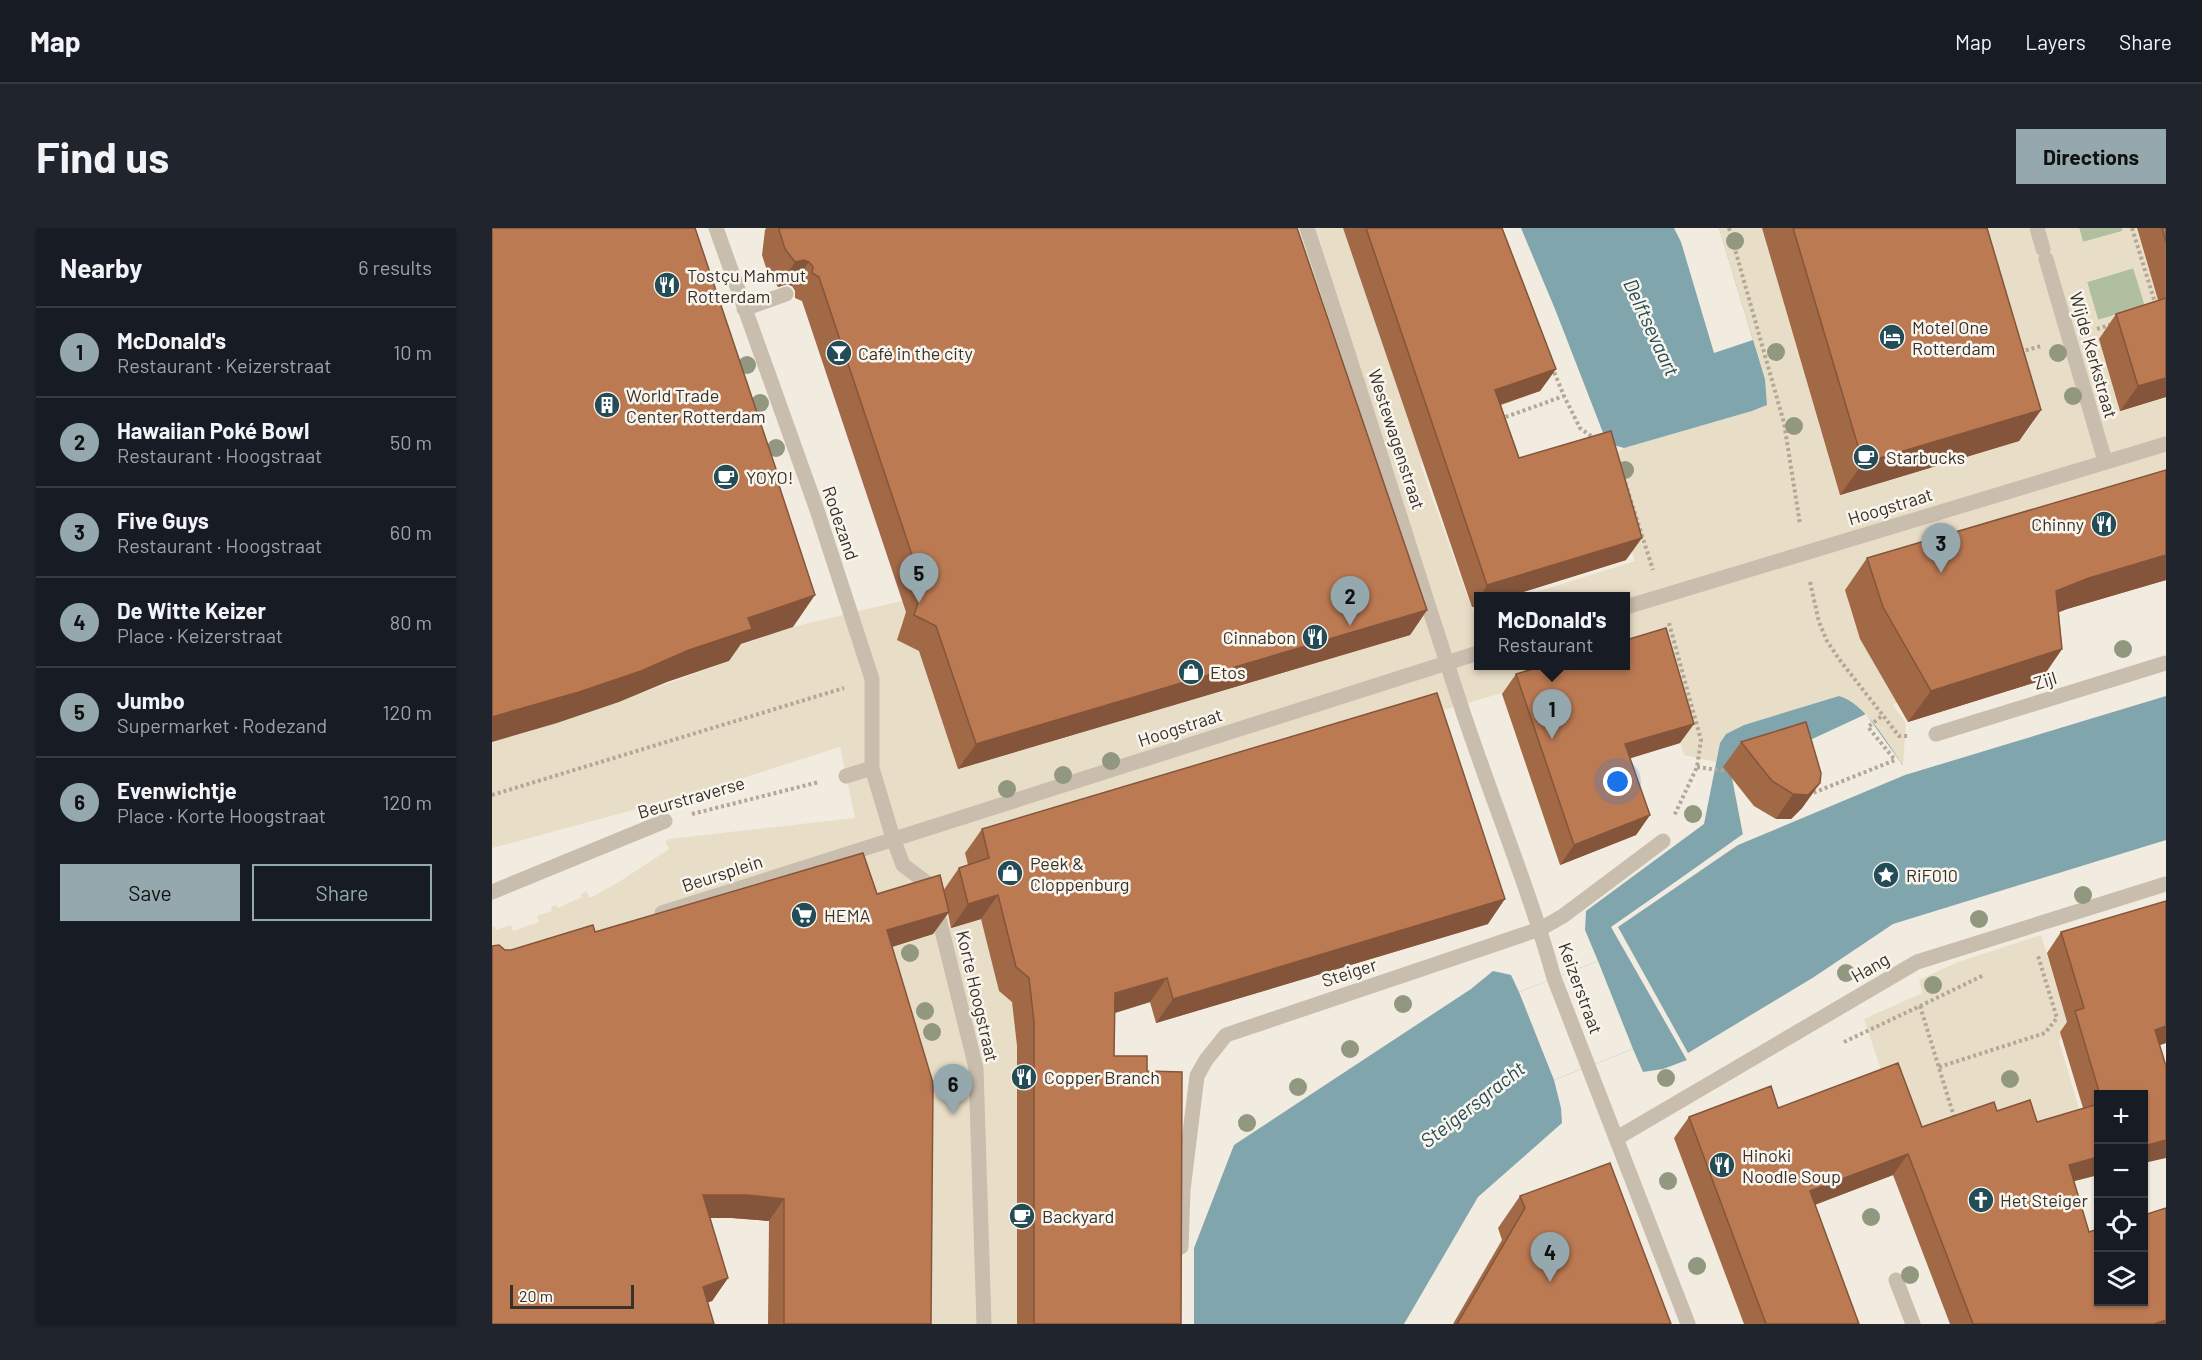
<!DOCTYPE html>
<meta charset="utf-8">
<style>
body{margin:0;font-family:Barlow,sans-serif;background:#20242c;color:#f1f3f6}
.controls{position:absolute;right:18px;bottom:18px;display:grid;overflow:hidden;border-radius:0px;box-shadow:0 2px 4px #0004}
.controls button{width:54px;height:54px;display:grid;place-items:center;padding:0;border:0;border-bottom:2px solid #363941;background:#171b24;color:#f1f3f6;font:30px sans-serif}
.scale{position:absolute;left:18px;bottom:15px;width:124px;box-sizing:border-box;padding-left:6px;border:3px solid #37302b;border-top:0;font-size:16px;line-height:21px;white-space:nowrap;color:#37302b;-webkit-text-stroke:4px #f9f5ec;paint-order:stroke}
.you{position:absolute;left:1126px;top:554px;width:21px;height:21px;margin:-15px;border:4px solid #fff;border-radius:50%;background:#1a73e8;box-shadow:0 0 0 9px #1a73e833}
.badge{display:grid;place-items:center;width:39px;height:39px;border-radius:50%;background:#94a8ae;color:#111;font-size:20px;font-weight:700}
.pin{position:absolute;translate:-50% -50px;filter:drop-shadow(0 2px 3px #0008)}
.pin::after{content:'';position:absolute;top:32px;width:21px;height:18px;background:inherit;clip-path:polygon(0 0,100% 0,50% 100%)}
.popup{position:absolute;left:982px;top:364px;width:156px;height:78px;box-sizing:border-box;display:grid;place-content:center;border-radius:0px;background:#171b24;filter:drop-shadow(0 2px 4px #0005);font-size:20px;white-space:nowrap;color:#9ea1a6}
.popup b{font-size:22px;color:#f1f3f6}
.popup::after{content:'';position:absolute;left:50%;top:100%;margin-left:-12px;border:12px solid transparent;border-top-color:#171b24}
.list{margin:0;padding:0;list-style:none}
h2{display:flex;justify-content:space-between;align-items:center;height:78px;margin:0;padding:0 24px;font-size:26px}
h2 small{font-size:20px;font-weight:400;color:#9ea1a6}
.list li{display:grid;grid-template-columns:39px 1fr auto;gap:18px;align-items:center;box-sizing:border-box;height:90px;padding:0 24px;border-top:2px solid #363941}
.list b{display:block;font-size:22px;white-space:nowrap}
.list p{margin:0;font-size:20px;white-space:nowrap;color:#9ea1a6}
.list em{font-size:20px;font-style:normal;color:#9ea1a6}
.actions{display:flex;gap:12px;padding:18px 24px}
.actions a{flex:1;padding:14px 0;border:2px solid #94a8ae;border-radius:0px;text-align:center;font-size:21px;color:#94a8ae}
.actions .main{background:#94a8ae;color:#111}
.icon{flex:none;width:33px;height:33px;fill:none;stroke:currentColor;stroke-width:2;stroke-linecap:round;stroke-linejoin:round}
.map{position:relative;flex:none;width:1674px;height:1096px;overflow:hidden;border-radius:0px}
header{display:flex;align-items:center;gap:36px;box-sizing:border-box;height:84px;padding:0 30px;background:#171b24;border-bottom:2px solid #363941}
header strong{font-size:28px}
nav{display:flex;gap:33px;margin-inline-start:auto;font-size:21px}
.intro{display:flex;align-items:center;justify-content:space-between;box-sizing:border-box;height:144px;padding:0 36px}
h1{margin:0;font-size:42px}
.button{padding:15px 27px;border-radius:0px;background:#94a8ae;color:#111;font-size:21px;font-weight:700}
main{display:flex;gap:36px;padding:0 36px}
aside{flex:1;background:#171b24;border-radius:0px;box-shadow:0 2px 4px #0004}
.map>svg:first-child{display:block}
.green{fill:#b1bfa1}
.plaza{fill:#e8dec8;fill-rule:evenodd}
.water{fill:#81a5ac}
.pier{fill:#f1ebe0}
.lines{fill:none;stroke-linecap:round;stroke-linejoin:round}
.path{stroke:#b4a797;stroke-width:4;stroke-dasharray:3 3;stroke-linecap:butt}
.minor{stroke:#c9bdad;stroke-width:15}
.tree{fill:#91987f}
.wall{fill:#a26947}
.shaded-wall{fill:#84553a}
.building{fill:#bc7a53;stroke:#84553a;stroke-width:1.5}
.labels{text-anchor:middle;dominant-baseline:central;stroke-width:5;stroke-linejoin:round;paint-order:stroke}
.poi-label{font-size:18px;fill:#37302b;stroke:#f9f5ec;text-anchor:start}
.street-label{font-size:18px;fill:#37302b;stroke:#f9f5ec}
.water-label{font-size:20px;font-style:italic;fill:#234c56;stroke:#f9f5ec}
</style>
<header>
<strong>Map</strong>
<nav><a>Map</a><a>Layers</a><a>Share</a></nav>
</header>
<div class="intro"><h1>Find us</h1><a class="button">Directions</a></div>
<main>
<aside>
<h2>Nearby<small>6 results</small></h2>
<ul class="list">
<li><span class="badge">1</span><div><b>McDonald's</b><p>Restaurant · Keizerstraat</p></div><em>10 m</em></li>
<li><span class="badge">2</span><div><b>Hawaiian Poké Bowl</b><p>Restaurant · Hoogstraat</p></div><em>50 m</em></li>
<li><span class="badge">3</span><div><b>Five Guys</b><p>Restaurant · Hoogstraat</p></div><em>60 m</em></li>
<li><span class="badge">4</span><div><b>De Witte Keizer</b><p>Place · Keizerstraat</p></div><em>80 m</em></li>
<li><span class="badge">5</span><div><b>Jumbo</b><p>Supermarket · Rodezand</p></div><em>120 m</em></li>
<li><span class="badge">6</span><div><b>Evenwichtje</b><p>Place · Korte Hoogstraat</p></div><em>120 m</em></li>
</ul>
<div class="actions"><a class="main">Save</a><a>Share</a></div>
</aside>
<div class="map">
<svg width="1674" height="1096" viewBox="0 0 1674 1096">
<rect width="100%" height="100%" fill="#f1ebe0"/>
<path class="green" d="M1587 0H1630L1631 3 1591 14Z
M1642 40 1653 78 1606 92 1595 54Z"/>
<path class="plaza" d="M779 0H851L921 206 930 220 929 238 981 384 986 383V438H1100L473 625 507 763 520 773 525 818V1096H424L0 737V699L2 698 4 702 19 697 21 703 47 694 45 688 60 683 59 679 64 677 66 680 90 669 89 666 94 663 98 670 127 654 177 621 173 614 177 611 363 590 348 519 197 567 0 620V513L86 488 238 433 234 422 301 399 413 372 415 391 409 395 407 407 411 415 422 420Z
M1227 0H1296L1275 17 1349 266 1464 0H1587L1591 14 1630 3V0H1644L1672 92 1628 183 1674 170V266L1356 374 1368 411 1395 457 1408 473 1401 477 1414 495 1411 537 1374 486 1347 468 1252 497 1234 506 1228 515 1224 534 1192 527 1160 420 1134 428V368H1032L1143 333 1113 235 1132 220 1260 183 1275 177 1273 150ZM1641 40 1653 78 1606 92 1595 54Z
M1549 707 1577 801 1567 813 1592 897 1418 928 1372 791 1430 765 1427 752 1466 734Z"/>
<path class="water" d="M1029 0H1227L1273 151 1275 177 1260 183 1132 220 1115 215 1063 81Z
M1347 468C1373 475 1395 515 1411 537L1310 580 1242 535 1240 550 1262 578 1284 591 1251 606 1120 699 1195 832 1171 841 1151 844 1141 821 1062 852 1069 880 1070 895 986 969 912 1096H702V1020L742 917 979 761 1001 743 1019 747 1027 764 1106 733 1093 702 1094 683 1212 596 1228 515 1234 506 1252 497Z
M1674 468V612L1401 696 1322 749 1196 825 1126 699 1246 617 1413 547Z"/>
<path class="pier" d="M1182 0H1227L1261 112 1222 125 1189 14Z
M1374 486 1412 539 1309 583 1316 513Z
M1240 550 1262 578 1286 592 1253 609 1123 698 1197 831 1195 832 1119 699 1251 607Z
M1106 733 1141 821 1062 852 1027 764Z"/>
<g class="lines">
<path class="path" d="M1237 0 1292 195 1308 296
M1640 0 1664 78
M1605 101 1621 96
M1528 124 1549 118
M1060 139 1072 168 1088 200 1103 211
M1008 191 1072 168
M1126 232 1161 342
M1318 354 1327 394 1335 413 1347 431 1407 508H1417
M1177 395 1209 512 1205 539 1182 588
M1205 539 1240 544
M0 567 352 460
M1316 567 1403 532 1376 499 1391 487
M200 586 327 554
M1428 778 1492 747
M1352 814 1428 778 1463 892
M1447 839 1553 805 1565 790 1546 728"/>
<path class="minor" d="M224 0 324 279 380 451V540L401 610 411 637 439 658 484 840 492 1096
M815 0C868 158 916 317 968 475 998 567 1036 657 1062 750L1196 1096
M1545 0 1551 21
M1554 31 1613 233
M252 81 294 66
M1134 379 1674 216
M1444 506 1674 435
M354 548 380 540
M0 664 173 593
M170 685 986 425
M1125 910 1425 734 1674 656
M689 1019 691 962 705 848 714 832 734 807 1048 701 1071 688 1171 613
M1404 1052 1421 1096"/>
</g>
<g class="tree">
<circle cx="1243" cy="13" r="9"/>
<circle cx="1284" cy="124" r="9"/>
<circle cx="1566" cy="125" r="9"/>
<circle cx="255" cy="137" r="9"/>
<circle cx="1581" cy="168" r="9"/>
<circle cx="268" cy="175" r="9"/>
<circle cx="1302" cy="198" r="9"/>
<circle cx="284" cy="220" r="9"/>
<circle cx="1133" cy="242" r="9"/>
<circle cx="1631" cy="421" r="9"/>
<circle cx="619" cy="533" r="9"/>
<circle cx="571" cy="547" r="9"/>
<circle cx="515" cy="561" r="9"/>
<circle cx="1201" cy="586" r="9"/>
<circle cx="1591" cy="667" r="9"/>
<circle cx="1487" cy="691" r="9"/>
<circle cx="418" cy="725" r="9"/>
<circle cx="1354" cy="745" r="9"/>
<circle cx="1441" cy="757" r="9"/>
<circle cx="911" cy="776" r="9"/>
<circle cx="433" cy="783" r="9"/>
<circle cx="440" cy="804" r="9"/>
<circle cx="858" cy="821" r="9"/>
<circle cx="1174" cy="850" r="9"/>
<circle cx="1518" cy="851" r="9"/>
<circle cx="806" cy="859" r="9"/>
<circle cx="755" cy="895" r="9"/>
<circle cx="1176" cy="953" r="9"/>
<circle cx="1379" cy="989" r="9"/>
<circle cx="1205" cy="1038" r="9"/>
<circle cx="1418" cy="1047" r="9"/>
</g>
<path class="wall" d="M274 0H805L935 382 918 407 466 541 427 423 405 412 414 384 310 73 303 70V63L300 58 295 56 286 59 276 46 270 27 273 2Z
M851 0H1010L1064 141 1048 163 1009 177 1027 230 1134 332 1015 369H987V377L980 379Z
M1270 0H1495L1549 182 1527 213 1348 267Z
M1645 0H1674V169L1628 183 1607 111 1624 86 1666 72Z
M1674 242V352L1575 381 1567 384 1570 421 1548 453 1416 494 1368 411 1353 362 1375 330Z
M1024 446 1188 515 1138 530 1158 587 1144 607 1068 637 1010 466Z
M1249 514 1328 555 1310 580 1299 591H1284L1262 578 1231 539Z
M490 601 996 696 664 795 658 774 623 785 622 828 655 843 689 1096H525V818L520 774 507 763 489 691 459 700 456 685 441 706 400 719 439 1096H276L277 993 240 990H218L236 1050 220 1073 215 1074 13 722H19L103 704 385 666 451 663 467 640 476 637 473 625Z
M1674 673V815L1668 817 1652 867H1606V947L1582 953 1597 1004 1674 1096H1458L1401 947 1323 977 1367 1096H1252L1182 910 1197 889 1286 880 1430 899 1505 883 1545 894 1591 880 1568 804 1575 794 1555 725 1569 704Z
M1028 968 1179 1096H961L1010 1012 1006 1000Z"/>
<path class="shaded-wall" d="M312 32 317 34 300 58 295 56 286 59 303 34Z
M1064 141 1048 163 988 183 1003 162Z
M1674 150V169L1628 183 1646 158Z
M1549 182 1527 213 1348 267 1371 235Z
M1150 310 1134 332 1015 369H988L995 357Z
M1674 327V352L1575 381 1542 394 1564 363 1597 350Z
M323 367 301 399 249 416 237 433 175 454 127 474 65 495 0 514V489L256 390Z
M987 370V377L980 379Z
M935 382 918 407 466 541 484 516Z
M1570 421 1548 453 1416 494 1439 463Z
M1202 496 1188 515 1120 536 1133 516Z
M1328 555 1310 580 1299 591H1284L1301 566Z
M1158 587 1144 607 1068 637 1082 617Z
M506 667 489 691 459 700 476 676Z
M1013 671 996 696 664 795 681 771Z
M457 684 441 706 380 725 395 702Z
M675 750 658 774 606 790 623 765Z
M1674 798V815L1649 823 1663 802Z
M1674 912V930L1652 935V918Z
M1416 926 1401 947 1303 984 1318 963Z
M1606 929V947L1563 958 1577 937Z
M211 967H255L292 971 277 993 240 990H195Z
M236 1050 220 1073 195 1082 211 1059Z
M1674 1092V1096H1662Z"/>
<path class="building" d="M0 0H203L284 241 282 242 323 367 256 390 260 401 197 422 149 443 87 464 0 489Z
M287 0H805L935 382 484 516 444 398 422 387 431 360 327 49 320 45 321 39 317 34 312 32 303 34 293 21 287 2Z
M874 0H1010L1064 141 1003 162 1027 230 1119 203 1150 310 995 357Z
M1301 0H1495L1549 182 1371 235Z
M1670 0H1674V14Z
M1674 70V150L1646 158 1624 86Z
M1674 242V327L1597 350 1564 363 1570 421 1439 463 1391 379 1375 330Z
M1174 400 1202 496 1133 516 1158 587 1082 617 1024 446 1051 438H1134V412Z
M945 465 1013 671 681 771 675 750 623 765 622 828H655V843L690 844 689 1096H542V794L537 750 524 739 506 667 476 676 467 640 497 630 490 601Z
M1314 494 1329 545 1328 555 1316 567 1301 566 1280 553 1249 514Z
M371 625 385 666 448 647 457 684 395 702 441 855 439 1096H292V971L255 967H211L236 1050 211 1059 222 1096H0V718L7 717 13 722H19L101 697 103 704Z
M1674 673V798L1663 802 1674 838V912L1652 918V867H1608L1583 783 1592 780 1569 704Z
M1406 835 1430 899 1502 874 1505 883 1538 872 1545 894 1606 876V929L1577 937 1597 1004 1606 1001V1074H1652V987L1674 980V1092L1662 1096H1481L1416 926 1318 963 1367 1096H1274L1197 889 1279 858 1286 880Z
M1118 935 1179 1096H965L1033 980 1028 968Z"/>
<defs>
<g id="restaurant-disc" transform="scale(1.35)"><circle r="9.5" fill="#234c56" stroke="#f9f5ec"/><path d="M-5-6h1v4h1v-4h1v4h1v-4h1v5L-1.5 .5V6h-2V.5L-5-1ZM5-6V6H3V1.5H1.5Q1.5-4 5-6Z" fill="#fff"/></g>
<g id="hotel-disc" transform="scale(1.35)"><circle r="9.5" fill="#234c56" stroke="#f9f5ec"/><path d="M-6-4.5h1.5V1H6V5H4.5V3h-9V5H-6ZM-4 0a1.8 1.8 0 1 1 3.6 0ZM.5 0V-2.5h3Q6-2.5 6 0Z" fill="#fff"/></g>
<g id="bar-disc" transform="scale(1.35)"><circle r="9.5" fill="#234c56" stroke="#f9f5ec"/><path d="M-6-5H6L.8 .8V4.5H3.5V6h-7V4.5H-.8V.8Z" fill="#fff"/></g>
<g id="building-disc" transform="scale(1.35)"><circle r="9.5" fill="#234c56" stroke="#f9f5ec"/><path d="M-4-6H4V6H1V3H-1V6H-4ZM-2.5-4.3h1.7v1.8h-1.7ZM.8-4.3h1.7v1.8H.8ZM-2.5-1h1.7V.8h-1.7ZM.8-1h1.7V.8H.8Z" fill="#fff"/></g>
<g id="cafe-disc" transform="scale(1.35)"><circle r="9.5" fill="#234c56" stroke="#f9f5ec"/><path d="M-5.5-4.5H6V0H3Q3 3.5 0 3.5H-2.5Q-5.5 3.5-5.5 0ZM3-3.2v2h1.7v-2ZM-6 4.5H4V6H-6Z" fill="#fff"/></g>
<g id="shop-disc" transform="scale(1.35)"><circle r="9.5" fill="#234c56" stroke="#f9f5ec"/><path d="M-5-2.5h2.3a2.7 3.5 0 0 1 5.4 0H5L5.5 6h-11ZM-1.5-2.5h3a1.5 2.3 0 0 0-3 0Z" fill="#fff"/></g>
<g id="sight-disc" transform="scale(1.35)"><circle r="9.5" fill="#234c56" stroke="#f9f5ec"/><path d="M0-6L1.8-2.2L6-1.7L2.9 1.2L3.7 5.4L0 3.3L-3.7 5.4L-2.9 1.2L-6-1.7L-1.8-2.2Z" fill="#fff"/></g>
<g id="supermarket-disc" transform="scale(1.35)"><circle r="9.5" fill="#234c56" stroke="#f9f5ec"/><path d="M-6-5.5h2.5l.6 2H6L4.5 2H-2.5L-4.4-4H-6ZM-1.5 3.2a1.3 1.3 0 1 0 .1 0ZM3 3.2a1.3 1.3 0 1 0 .1 0Z" fill="#fff"/></g>
<g id="church-disc" transform="scale(1.35)"><circle r="9.5" fill="#234c56" stroke="#f9f5ec"/><path d="M-1.2-6h2.4v3.5h3.3v2.4h-3.3V6h-2.4V-.1h-3.3v-2.4h3.3Z" fill="#fff"/></g>
</defs>
<g fill-rule="evenodd">
<use href="#restaurant-disc" x="175" y="57"/>
<use href="#hotel-disc" x="1400" y="109"/>
<use href="#bar-disc" x="347" y="125"/>
<use href="#building-disc" x="115" y="177"/>
<use href="#cafe-disc" x="1374" y="229"/>
<use href="#cafe-disc" x="234" y="249"/>
<use href="#restaurant-disc" x="1612" y="296"/>
<use href="#restaurant-disc" x="823" y="409"/>
<use href="#shop-disc" x="699" y="444"/>
<use href="#shop-disc" x="518" y="645"/>
<use href="#sight-disc" x="1394" y="647"/>
<use href="#supermarket-disc" x="312" y="687"/>
<use href="#restaurant-disc" x="532" y="849"/>
<use href="#restaurant-disc" x="1230" y="937"/>
<use href="#church-disc" x="1489" y="972"/>
<use href="#cafe-disc" x="530" y="988"/>
</g>
<g class="labels">
<g class="poi-label">
<text x="195" y="47">Tostçu Mahmut<tspan x="195" dy="21">Rotterdam</tspan></text>
<text x="1420" y="99">Motel One<tspan x="1420" dy="21">Rotterdam</tspan></text>
<text x="366" y="125">Café in the city</text>
<text x="134" y="167">World Trade<tspan x="134" dy="21">Center Rotterdam</tspan></text>
<text x="1394" y="229">Starbucks</text>
<text x="254" y="249">YOYO!</text>
<text x="1592" y="296" text-anchor="end">Chinny</text>
<text x="804" y="409" text-anchor="end">Cinnabon</text>
<text x="718" y="444">Etos</text>
<text x="538" y="635">Peek &amp;<tspan x="538" dy="21">Cloppenburg</tspan></text>
<text x="1414" y="647">RiF010</text>
<text x="332" y="687">HEMA</text>
<text x="552" y="849">Copper Branch</text>
<text x="1250" y="927">Hinoki<tspan x="1250" dy="21">Noodle Soup</tspan></text>
<text x="1508" y="972">Het Steiger</text>
<text x="550" y="988">Backyard</text>
</g>
<g class="street-label">
<text transform="translate(1602 127) rotate(74)">Wijde Kerkstraat</text>
<text transform="translate(905 211) rotate(72)">Westewagenstraat</text>
<text transform="translate(1398 278) rotate(-17)">Hoogstraat</text>
<text transform="translate(349 295) rotate(71)">Rodezand</text>
<text transform="translate(1553 452) rotate(-17)">Zijl</text>
<text transform="translate(688 499) rotate(-18)">Hoogstraat</text>
<text transform="translate(199 569) rotate(-16)">Beurstraverse</text>
<text transform="translate(230 645) rotate(-18)">Beursplein</text>
<text transform="translate(1378 739) rotate(-30)">Hang</text>
<text transform="translate(857 744) rotate(-18)">Steiger</text>
<text transform="translate(1089 760) rotate(70)">Keizerstraat</text>
<text transform="translate(486 768) rotate(77)">Korte Hoogstraat</text>
</g>
<g class="water-label">
<text transform="translate(1160 99) rotate(65)">Delftsevaart</text>
<text transform="translate(980 876) rotate(-38)">Steigersgracht</text>
</g>
</g>
</svg>
<div class="controls">
<button>+</button>
<button>−</button>
<button><svg class="icon" aria-label="locate" viewBox="0 0 24 24"><circle cx="12" cy="12" r="6"/><path d="M12 2v4M12 18v4M2 12h4M18 12h4"/></svg></button>
<button><svg class="icon" aria-label="layers" viewBox="0 0 24 24"><path d="M12 4l9 5-9 5-9-5zM3 14l9 5 9-5"/></svg></button>
</div>
<div class="scale">20 m</div>
<div class="you"></div>
<div class="pin badge" style="left:1060px;top:511px">1</div>
<div class="popup"><b>McDonald's</b>Restaurant</div>
<div class="pin badge" style="left:858px;top:398px">2</div>
<div class="pin badge" style="left:1449px;top:345px">3</div>
<div class="pin badge" style="left:1058px;top:1054px">4</div>
<div class="pin badge" style="left:427px;top:375px">5</div>
<div class="pin badge" style="left:461px;top:886px">6</div>
</div>
</main>
